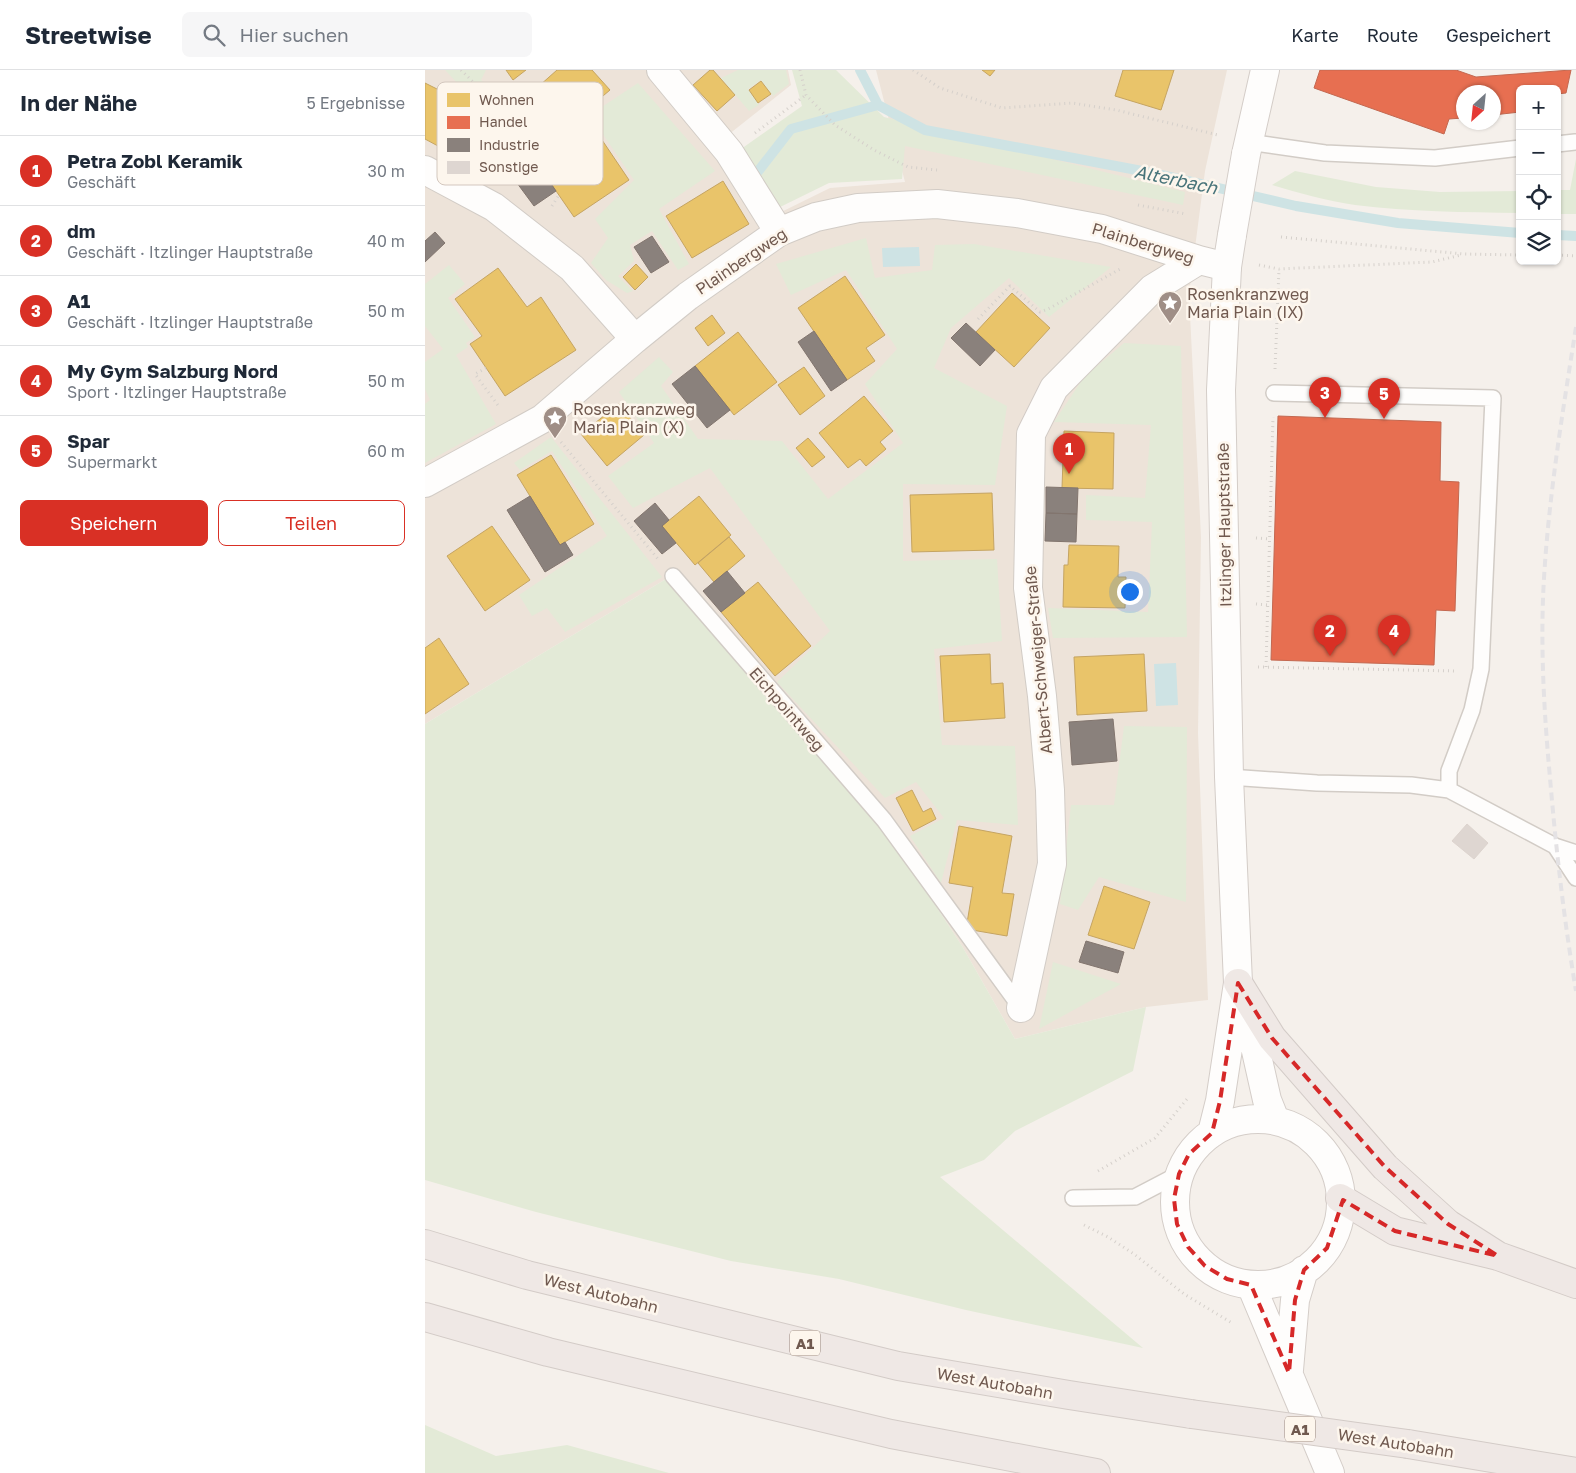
<!DOCTYPE html>
<html lang="de">
<meta charset="utf-8">
<style>
body{margin:0;font-family:"Golos Text",sans-serif;background:#f6f6f7;color:#1f2937}
.controls{position:absolute;right:15px;top:15px;display:grid;overflow:hidden;border-radius:8px;box-shadow:0 1px 4px #0004}
.controls button{width:45px;height:45px;display:grid;place-items:center;padding:0;border:0;border-bottom:1px solid #e0e1e3;background:#fff;color:#1f2937;font:25px sans-serif}
.compass{position:absolute;left:1031px;top:15px;width:45px;height:45px;border-radius:50%;background:#fff;box-shadow:0 1px 4px #0004;rotate:207deg}
.you{position:absolute;left:704px;top:521px;width:18px;height:18px;margin:-12px;border:4px solid #fff;border-radius:50%;background:#1a73e8;box-shadow:0 0 0 8px #1a73e833}
.badge{display:grid;place-items:center;width:32px;height:32px;border-radius:50%;background:#d93025;color:#fff;font-size:16px;font-weight:700}
.pin{position:absolute;translate:-50% -41px;filter:drop-shadow(0 1px 2px #0008)}
.pin::after{content:'';position:absolute;top:26px;width:18px;height:15px;background:inherit;clip-path:polygon(0 0,100% 0,50% 100%)}
.list{margin:0;padding:0;list-style:none}
h2{display:flex;justify-content:space-between;align-items:center;height:65px;margin:0;padding:0 20px;font-size:21px}
h2 small{font-size:16px;font-weight:400;color:#747a83}
.list li{display:grid;grid-template-columns:32px 1fr auto;gap:15px;align-items:center;box-sizing:border-box;height:70px;padding:0 20px;border-top:1px solid #e0e1e3}
.list b{display:block;font-size:19px;white-space:nowrap}
.list p{margin:0;font-size:16px;white-space:nowrap;color:#747a83}
.list em{font-size:16px;font-style:normal;color:#747a83}
.actions{display:flex;gap:10px;padding:15px 20px}
.actions a{flex:1;padding:11px 0;border:1px solid #d93025;border-radius:8px;text-align:center;font-size:18px;color:#d93025}
.actions .main{background:#d93025;color:#fff}
.icon{flex:none;width:28px;height:28px;fill:none;stroke:currentColor;stroke-width:2;stroke-linecap:round;stroke-linejoin:round}
.map{position:relative;flex:none;width:1151px;height:1403px;overflow:hidden}
header{display:flex;align-items:center;gap:30px;box-sizing:border-box;height:70px;padding:0 25px;background:#fff;border-bottom:1px solid #e0e1e3}
header strong{font-size:24px}
nav{display:flex;gap:28px;margin-inline-start:auto;font-size:18px}
.search{width:350px;height:45px;background:#f6f6f7;display:flex;align-items:center;gap:12px;box-sizing:border-box;padding:0 18px;border-radius:8px;color:#747a83;font-size:19px}
main{display:flex}
aside{flex:1;background:#fff}
.map>svg:first-child{display:block}
.residential{fill:#ede3d9}
.green{fill:#e3ead7}
.water{fill:#cee3e4}
.homes{fill:#e9c46a;stroke:#c5a462}
.shops{fill:#e76f51;stroke:#c36850}
.industry{fill:#8a817c;stroke:#82756e}
.lines{fill:none;stroke-linecap:round;stroke-linejoin:round}
.stream{stroke:#cee3e4;stroke-width:10}
.building{fill:#ded6d1;stroke:#ddd4ce}
.lane-casing{stroke:#d2ccc6;stroke-width:18}
.street-casing{stroke:#d2ccc6;stroke-width:30}
.secondary-casing{stroke:#d4cdc8;stroke-width:30}
.highway-casing{stroke:#d3cbc7;stroke-width:30}
.path{stroke:#d5d0cb;stroke-width:3;stroke-dasharray:1 4;stroke-linecap:butt}
.lane{stroke:#fefdfc;stroke-width:15}
.street{stroke:#fefdfc;stroke-width:28}
.secondary{stroke:#fefdfc;stroke-width:28}
.highway{stroke:#efe8e5;stroke-width:28}
.rail{stroke:#e4e2e4;stroke-width:4;stroke-dasharray:8 5;stroke-linecap:butt}
.secondary-bridge-casing{stroke:#d4cdc8;stroke-width:30;stroke-linecap:butt}
.highway-bridge-casing{stroke:#d3cbc7;stroke-width:30;stroke-linecap:butt}
.secondary-bridge{stroke:#fefdfc;stroke-width:28}
.highway-bridge{stroke:#efe8e5;stroke-width:28}
.marked{fill:none;stroke:#d62828;stroke-width:4;stroke-dasharray:10 6;stroke-linejoin:round}
.labels{text-anchor:middle;dominant-baseline:central;stroke-width:5;stroke-linejoin:round;paint-order:stroke}
.shield{fill:#fdf6ed;stroke:#9a887e;stroke-width:1}
.shield-label{font-size:15px;font-weight:bold;fill:#70594f}
.street-label{font-size:16px;fill:#70594f;stroke:#fdf6ed}
.poi-label{font-size:16px;fill:#70594f;stroke:#fdf6ed;text-anchor:start}
.water-label{font-size:18px;font-style:italic;fill:#48747a;stroke:#fdf6ed}
.key{fill:#fdf6ed;stroke:#d3c7be;stroke-width:1}
.key-label{font-size:14px;fill:#70594f}
</style>
<header>
<strong>Streetwise</strong>
<div class="search"><svg class="icon" aria-label="search" viewBox="0 0 24 24"><circle cx="10" cy="10" r="6"/><path d="M15 15l6 6"/></svg>Hier suchen</div>
<nav><a>Karte</a><a>Route</a><a>Gespeichert</a></nav>
</header>
<main>
<aside>
<h2>In der Nähe<small>5 Ergebnisse</small></h2>
<ul class="list">
<li><span class="badge">1</span><div><b>Petra Zobl Keramik</b><p>Geschäft</p></div><em>30 m</em></li>
<li><span class="badge">2</span><div><b>dm</b><p>Geschäft · Itzlinger Hauptstraße</p></div><em>40 m</em></li>
<li><span class="badge">3</span><div><b>A1</b><p>Geschäft · Itzlinger Hauptstraße</p></div><em>50 m</em></li>
<li><span class="badge">4</span><div><b>My Gym Salzburg Nord</b><p>Sport · Itzlinger Hauptstraße</p></div><em>50 m</em></li>
<li><span class="badge">5</span><div><b>Spar</b><p>Supermarkt</p></div><em>60 m</em></li>
</ul>
<div class="actions"><a class="main">Speichern</a><a>Teilen</a></div>
</aside>
<div class="map">
<svg width="1151" height="1403" viewBox="0 0 1151 1403">
<rect width="100%" height="100%" fill="#f5f0eb"/>
<path class="residential" d="M0 0H363L366 15 289 76 340 150 405 118 480 112 451 0H802L780 101 764 224 776 467 773 663 783 930 721 937 590 969 537 876 479 787 241 509 0 654Z"/>
<path class="green" d="M20 0H61L56 10 127 70 213 13 290 101 234 139 264 194 253 200 227 161 205 175 209 191 193 206 208 221 202 223 181 210 166 193 183 168 170 149 209 110 175 60 96 98 32 64 50 32Z
M313 0H361L364 14 348 26 336 10 323 19 334 35 324 41 296 8Z
M367 0H411L459 47 760 122 758 135 480 76 477 109 404 113 347 141 309 84 377 36Z
M1151 89V144H1132V120H1145Z
M870 101 951 117 1015 122 1095 121V143C1040 142 984 142 930 135 902 131 874 123 847 115Z
M441 168 450 208 507 200 510 175 549 174 686 197 624 247 584 208 526 258 509 298 582 336 570 415 478 414V491L572 489 577 571 509 579 517 675 590 676 593 755 532 750 516 813 485 766 519 748 491 712 460 728 352 612 405 561 285 398 208 438 183 406 229 373 194 322 234 287 248 302 236 316 273 369 357 371 403 429 478 373 440 314 472 279 421 200 366 225 351 194Z
M24 195 40 214 23 228 50 267 41 273 43 277 31 285 71 354 0 393V334L5 330 0 319V292L18 279 0 256V214Z
M699 273 756 276 762 567 628 568 623 538 723 542 727 452 661 450V425L720 428 726 355 629 352 659 307Z
M126 367 237 507 140 562 122 538 107 546 94 525 182 466 127 381 95 400 89 393Z
M241 509 401 693 479 787 537 876 590 969 721 937 708 1001 590 1061 559 1090 515 1107 718 1278 541 1240 414 1209 306 1191 111 1142 0 1110V654Z
M699 656 762 657 761 832 674 807 653 840 635 834 646 735H689Z
M628 892 696 914 614 959Z
M0 1355 71 1386 142 1375 244 1403H0Z"/>
<path class="water" d="M494 177 495 196 458 197 457 178Z
M751 593 753 635 731 636 729 594Z"/>
<path class="homes" d="M81 0H101L88 10Z
M132 0H167L185 20 146 53 114 16Z
M285 0H288L310 25 292 41 268 15Z
M557 0H570L565 6Z
M698 0H749L736 40 690 26Z
M336 11 346 24 333 33 324 20Z
M0 13 36 31 13 76 0 69Z
M173 64 204 110 149 147 118 102Z
M298 111 324 154 267 188 241 146Z
M211 194 223 207 210 220 198 207Z
M73 198 102 237 116 227 151 280 80 326 45 274 57 266 30 229Z
M420 206 460 265 441 278 450 291 422 310 373 238Z
M587 223 625 258 589 297 551 262Z
M287 245 300 263 283 276 270 258Z
M313 262 352 312 309 345 270 296Z
M379 297 400 326 375 345 353 315Z
M439 326 468 361 455 372 461 379 441 396 435 389 423 398 394 363Z
M194 334 219 365 182 396 156 364Z
M639 361 689 363 688 419 637 418Z
M383 368 400 387 387 397 371 378Z
M126 385 169 454 135 475 92 405Z
M567 423 569 480 487 482 485 425Z
M274 426 306 465 270 495 237 456Z
M67 456 105 510 60 541 22 486Z
M304 467 320 486 289 512 273 493Z
M644 475 694 476 693 507H701L700 538 638 537 639 495H643Z
M333 512 386 576 350 606 296 542Z
M14 568 44 614 0 644V578Z
M565 584 566 614 578 613 580 648 519 652 515 586Z
M719 584 722 641 652 645 649 587Z
M487 720 498 742 506 738 511 749 488 761 471 728Z
M534 756 587 766 577 823 589 824 582 866 541 859 548 817 524 813Z
M679 816 725 832 709 879 663 865Z"/>
<path class="shops" d="M895 0H1031L1051 7 1146 0 1141 23 1132 24V19H1095V42L1068 45V22H1038V48L1024 49 1019 64 889 18Z
M853 346 1016 352 1015 411 1034 412 1030 541 1011 540 1009 595 846 590Z"/>
<path class="industry" d="M119 94 122 99 118 102 131 121 109 136 92 113Z
M10 162 20 173 0 192V171Z
M227 166 244 192 226 203 209 177Z
M541 253 570 280 555 296 526 268Z
M389 261 422 310 406 321 373 272Z
M270 296 305 340 282 358 247 314Z
M621 417 653 418 652 444 621 443Z
M105 426 135 475 140 472 148 485 120 502 82 440Z
M230 433 244 450 237 456 251 473 237 484 209 451Z
M621 443 652 444 651 472 620 471Z
M302 501 320 523 296 542 278 521Z
M688 649 692 691 647 695 644 652Z
M661 871 699 882 693 903 654 892Z"/>
<g class="lines">
<path class="stream" d="M435 0 453 35 500 60 733 104 871 136 973 153 1095 163
M331 104 366 59 453 35
M1132 165 1151 166"/>
</g>
<path class="building" d="M1042 754 1063 773 1049 789 1027 771Z"/>
<g class="lines">
<g class="lane-casing">
<path id="lane" d="M823 72 900 83 1010 88 1095 78
M1132 74 1150 72
M248 506 459 750 596 938
M804 707 892 713 986 715 1024 720V701L1047 640 1056 599 1068 328 849 323
M1024 720 1130 776 1151 783
M1130 776 1151 808
M648 1128 710 1127 754 1104"/>
</g>
<g class="street-casing">
<path id="street" d="M236 0 304 82 354 162
M0 100 69 137 147 198 210 269
M0 413 117 349 210 269 263 226 354 162 391 147 433 138 512 134 592 143 677 159 774 190 802 197
M596 938 627 794 625 720 617 626 603 518 606 364 629 318 727 219 774 190"/>
</g>
<g class="secondary-casing">
<path id="secondary" d="M821 84 840 0
M816 924 831 981 842 1030 850 1050
M750 1132a83 83 0 1 1 166 0a83 83 0 1 1-166 0Z
M787 1063 795 1031 813 913 804 707 796 320 802 197 807 165
M826 1215 905 1403
M864 1300 870 1230 879 1200"/>
</g>
<g class="highway-casing">
<path id="highway" d="M813 913 847 968 960 1097 1023 1154 1073 1186
M915 1128 970 1161 1073 1186 1151 1214
M0 1174 102 1205 473 1296 644 1325 766 1344
M0 1247 123 1282 466 1364 671 1403
M983 1374 1151 1402"/>
</g>
<path class="path" d="M36 0 98 61 73 104
M375 0 381 25 410 55 449 80 483 97 512 100
M488 0 515 18 577 38 647 33 691 40 793 65
M330 63 381 25
M713 135 761 144
M127 136 134 125
M856 167 1039 184 1095 185
M1132 185 1151 186
M834 195 854 199 1007 192 1036 185
M553 249 585 216 615 242 623 239 697 198
M61 298 50 304 75 338
M850 299 854 199
M136 372 233 489
M831 468 845 469
M831 534 843 535
M833 597 1031 601
M841 597 848 347
M673 1101 730 1068 762 1029
M659 1155 683 1167 709 1184 759 1224 807 1253"/>
<use href="#lane" class="lane"/>
<use href="#street" class="street"/>
<use href="#secondary" class="secondary"/>
<use href="#highway" class="highway"/>
<path class="rail" d="M1151 257C1138 340 1124 424 1119 508 1115 574 1119 642 1125 708 1131 779 1139 850 1151 921"/>
<g class="secondary-bridge-casing">
<path id="secondary-bridge" d="M807 165 821 84"/>
</g>
<g class="highway-bridge-casing">
<path id="highway-bridge" d="M766 1344 983 1374"/>
</g>
<use href="#secondary-bridge" class="secondary-bridge"/>
<use href="#highway-bridge" class="highway-bridge"/>
</g>
<path class="marked" d="M813 913 847 968 960 1097 1023 1154 1073 1186 970 1161 918 1130 902 1178 879 1200 870 1230 864 1303 826 1215 802 1209 780 1196 763 1177 752 1154 749 1129 754 1104 764 1084 787 1063 795 1031Z"/>
<defs>
<g id="sight-pin" transform="scale(1.25)"><path d="M0 17L-7.5 6A9.5 9.5 0 1 1 7.5 6Z" fill="#9f8e86" stroke="#fdf6ed"/><path d="M0-6L1.8-2.2L6-1.7L2.9 1.2L3.7 5.4L0 3.3L-3.7 5.4L-2.9 1.2L-6-1.7L-1.8-2.2Z" fill="#fff"/></g>
</defs>
<g fill-rule="evenodd">
<use href="#sight-pin" x="745" y="233"/>
<use href="#sight-pin" x="130" y="348"/>
</g>
<g class="labels">
<g class="shield">
<rect x="365" y="1260.5" width="30" height="25" rx="4"/>
<rect x="860" y="1346.5" width="30" height="25" rx="4"/>
</g>
<g class="shield-label">
<text x="380" y="1273">A1</text>
<text x="875" y="1359">A1</text>
</g>
<g class="street-label">
<text transform="translate(718 173) rotate(17)">Plainbergweg</text>
<text transform="translate(316 191) rotate(-34)">Plainbergweg</text>
<text transform="translate(799 455) rotate(-91)">Itzlinger Hauptstraße</text>
<text transform="translate(613 590) rotate(-95)">Albert-Schweiger-Straße</text>
<text transform="translate(362 639) rotate(49)">Eichpointweg</text>
<text transform="translate(176 1223) rotate(14)">West Autobahn</text>
<text transform="translate(570 1313) rotate(10)">West Autobahn</text>
<text transform="translate(971 1373) rotate(9)">West Autobahn</text>
</g>
<g class="poi-label">
<text x="762" y="224">Rosenkranzweg<tspan x="762" dy="18">Maria Plain (IX)</tspan></text>
<text x="148" y="339">Rosenkranzweg<tspan x="148" dy="18">Maria Plain (X)</tspan></text>
</g>
<g class="water-label">
<text transform="translate(751 109) rotate(12)">Alterbach</text>
</g>
</g>
<rect x="12" y="12" width="166" height="103" rx="8" class="key"/>
<rect x="22" y="23" width="23" height="14" fill="#e9c46a"/>
<rect x="22" y="46" width="23" height="13" fill="#e76f51"/>
<rect x="22" y="68" width="23" height="14" fill="#8a817c"/>
<rect x="22" y="91" width="23" height="13" fill="#ded6d1"/>
<g class="key-label">
<text x="54" y="35">Wohnen</text>
<text x="54" y="57">Handel</text>
<text x="54" y="80">Industrie</text>
<text x="54" y="102">Sonstige</text>
</g>
</svg>
<div class="controls">
<button>+</button>
<button>−</button>
<button><svg class="icon" aria-label="locate" viewBox="0 0 24 24"><circle cx="12" cy="12" r="6"/><path d="M12 2v4M12 18v4M2 12h4M18 12h4"/></svg></button>
<button><svg class="icon" aria-label="layers" viewBox="0 0 24 24"><path d="M12 4l9 5-9 5-9-5zM3 14l9 5 9-5"/></svg></button>
</div>
<svg class="compass" viewBox="-18 -18 36 36"><path d="M0-13l5 13h-10z" fill="#e53935"/><path d="M0 13l5-13h-10z" fill="#747a83"/></svg>
<div class="you"></div>
<div class="pin badge" style="left:644px;top:404px">1</div>
<div class="pin badge" style="left:905px;top:586px">2</div>
<div class="pin badge" style="left:900px;top:348px">3</div>
<div class="pin badge" style="left:969px;top:586px">4</div>
<div class="pin badge" style="left:959px;top:349px">5</div>
</div>
</main>
